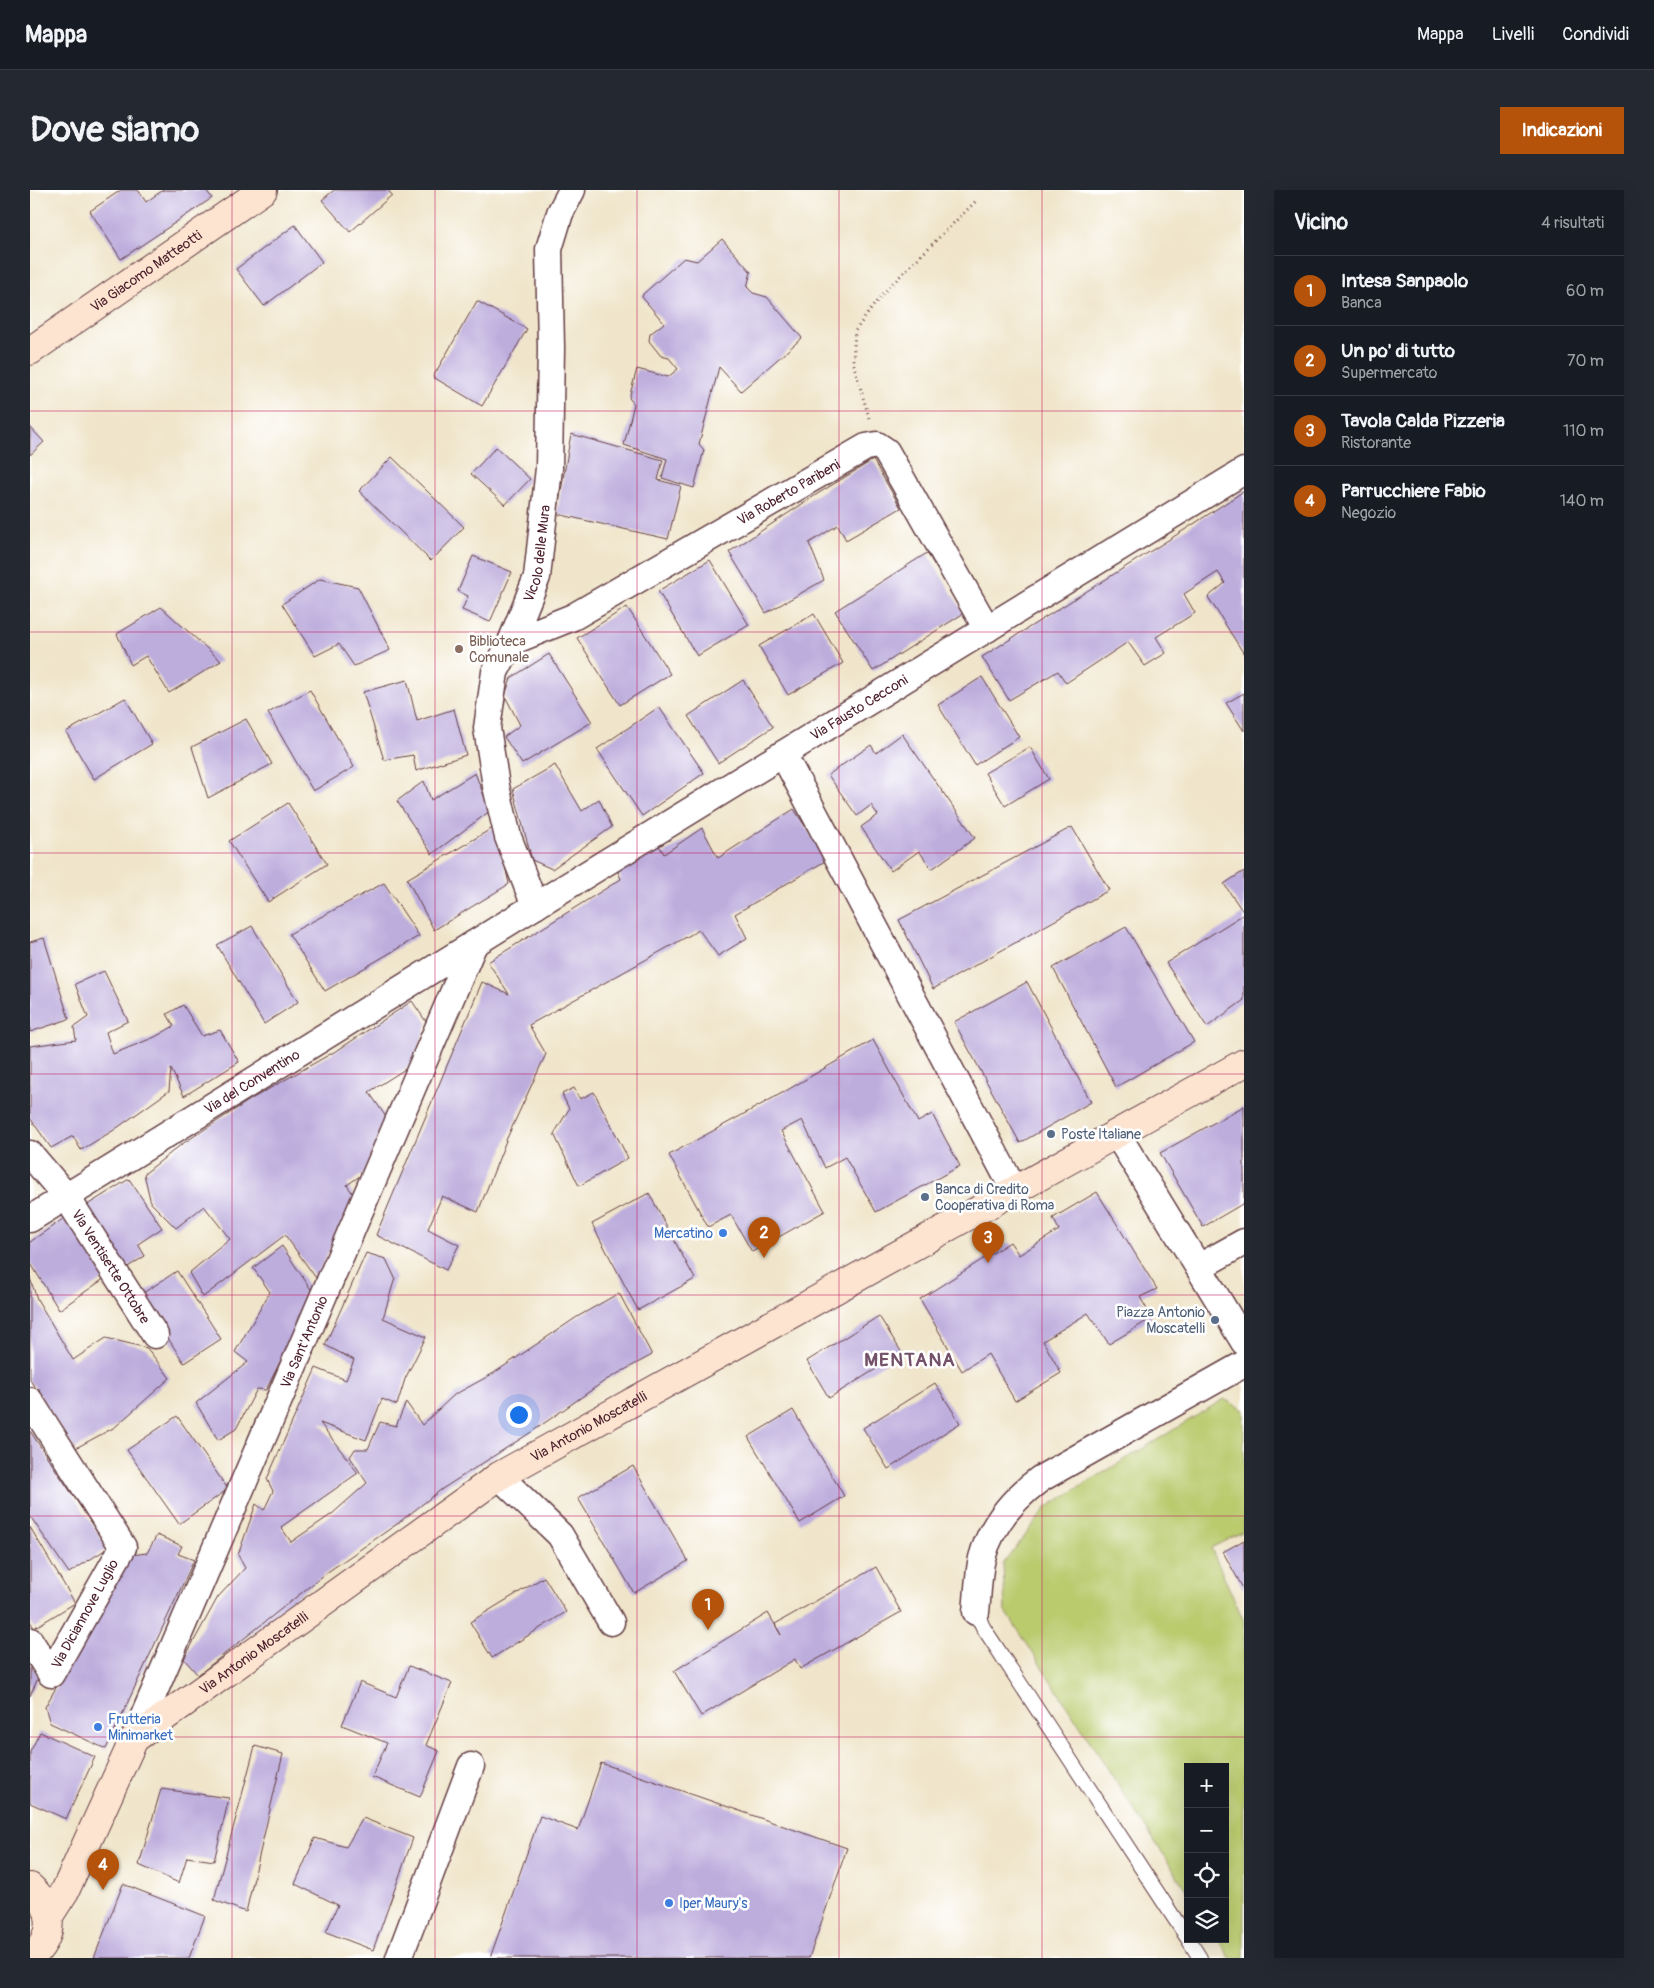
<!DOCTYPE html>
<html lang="it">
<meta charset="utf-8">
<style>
body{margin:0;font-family:Pangolin,sans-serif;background:#242831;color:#f1f3f6}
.controls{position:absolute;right:15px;bottom:15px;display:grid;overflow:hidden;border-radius:0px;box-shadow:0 5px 20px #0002}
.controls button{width:45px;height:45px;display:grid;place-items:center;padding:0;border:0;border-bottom:1px solid #363941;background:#171b24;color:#f1f3f6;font:25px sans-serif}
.you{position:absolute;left:488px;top:1224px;width:18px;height:18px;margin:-12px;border:4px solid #fff;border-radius:50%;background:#1a73e8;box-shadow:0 0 0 8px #1a73e833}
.badge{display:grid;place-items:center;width:32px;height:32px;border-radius:50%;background:#b45309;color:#fff;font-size:16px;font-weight:700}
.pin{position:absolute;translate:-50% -41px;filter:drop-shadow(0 1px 2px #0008)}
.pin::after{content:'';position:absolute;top:26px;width:18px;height:15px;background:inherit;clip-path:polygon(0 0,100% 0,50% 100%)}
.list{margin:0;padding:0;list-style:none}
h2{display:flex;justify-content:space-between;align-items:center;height:65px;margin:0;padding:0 20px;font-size:21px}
h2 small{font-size:16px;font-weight:400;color:#9ea1a6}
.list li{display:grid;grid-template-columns:32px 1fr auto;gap:15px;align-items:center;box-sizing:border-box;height:70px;padding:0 20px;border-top:1px solid #363941}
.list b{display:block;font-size:19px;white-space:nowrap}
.list p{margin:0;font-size:16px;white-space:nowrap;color:#9ea1a6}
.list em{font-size:16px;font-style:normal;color:#9ea1a6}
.icon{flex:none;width:28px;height:28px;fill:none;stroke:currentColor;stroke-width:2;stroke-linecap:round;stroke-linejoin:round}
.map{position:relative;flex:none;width:1214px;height:1768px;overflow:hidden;border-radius:0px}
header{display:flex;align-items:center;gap:30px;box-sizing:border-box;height:70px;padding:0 25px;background:#171b24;border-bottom:1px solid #363941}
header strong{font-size:24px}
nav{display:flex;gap:28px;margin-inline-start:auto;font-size:18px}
.intro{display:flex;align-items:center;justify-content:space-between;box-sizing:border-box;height:120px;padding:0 30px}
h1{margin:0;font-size:35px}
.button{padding:12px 22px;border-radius:0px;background:#b45309;color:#fff;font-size:18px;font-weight:700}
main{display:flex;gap:30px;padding:0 30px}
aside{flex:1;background:#171b24;border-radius:0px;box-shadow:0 5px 20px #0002}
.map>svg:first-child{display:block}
.green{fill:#bacb6e;stroke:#82754c}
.building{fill:#bdaddd}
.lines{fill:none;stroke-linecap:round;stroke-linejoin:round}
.lane-casing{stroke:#633d43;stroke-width:16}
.street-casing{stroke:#633d43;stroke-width:29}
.secondary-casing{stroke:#633d43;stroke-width:30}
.path{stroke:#633d43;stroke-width:3;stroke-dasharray:1 4;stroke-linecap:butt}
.lane{stroke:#fff;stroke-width:14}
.street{stroke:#fff;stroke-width:26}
.secondary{stroke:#fde4d1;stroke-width:28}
.grid{fill:none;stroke:#c2185b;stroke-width:1;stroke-opacity:0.55}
.education-dot{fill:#8d6e63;stroke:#fff;stroke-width:2}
.service-dot{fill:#5c6f8a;stroke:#fff;stroke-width:2}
.shop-dot{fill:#3f7fe0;stroke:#fff;stroke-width:2}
.labels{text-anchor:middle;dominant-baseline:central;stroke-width:5;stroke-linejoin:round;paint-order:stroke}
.street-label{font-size:14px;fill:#4a1f2b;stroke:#fff}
.education-label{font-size:14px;fill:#785e54;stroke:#fff;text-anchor:start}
.service-label{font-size:14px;fill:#4e5e75;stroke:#fff;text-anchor:start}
.shop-label{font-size:14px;fill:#366cbe;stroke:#fff;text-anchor:start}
.district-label{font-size:19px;font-weight:bold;letter-spacing:1px;fill:#725169;stroke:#fff}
</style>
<header>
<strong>Mappa</strong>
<nav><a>Mappa</a><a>Livelli</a><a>Condividi</a></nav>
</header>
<div class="intro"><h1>Dove siamo</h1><a class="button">Indicazioni</a></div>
<main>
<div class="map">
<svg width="1214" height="1768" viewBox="0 0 1214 1768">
<rect width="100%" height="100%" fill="#fff"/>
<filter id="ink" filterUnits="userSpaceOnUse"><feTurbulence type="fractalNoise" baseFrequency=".02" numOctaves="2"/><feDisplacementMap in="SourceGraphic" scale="10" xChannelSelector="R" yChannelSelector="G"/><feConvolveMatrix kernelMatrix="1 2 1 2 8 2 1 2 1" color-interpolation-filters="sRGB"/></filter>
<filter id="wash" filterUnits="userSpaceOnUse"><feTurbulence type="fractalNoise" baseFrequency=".0096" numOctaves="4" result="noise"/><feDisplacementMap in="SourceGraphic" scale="20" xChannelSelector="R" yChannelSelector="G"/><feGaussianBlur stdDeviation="1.12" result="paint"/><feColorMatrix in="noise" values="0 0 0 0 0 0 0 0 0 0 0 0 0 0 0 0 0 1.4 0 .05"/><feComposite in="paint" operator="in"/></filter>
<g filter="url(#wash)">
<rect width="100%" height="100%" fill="#f0e5ca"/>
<path class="green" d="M1194 1209 1214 1220V1341L1181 1358 1214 1431V1768H1200L1188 1749H1195V1577H1158V1703L975 1420 973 1374 1017 1317Z"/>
<g id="blocks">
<path class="building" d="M91 0H108L116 12 133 0H176L182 8 91 69 60 21Z
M304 0H358L362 5 320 42 292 10Z
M265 35 292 72 234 116 206 79Z
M692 49 721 82 717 97 723 103 737 107 772 148 711 201 689 177 669 254 674 260 664 298 632 288 637 269 594 255 604 214 599 208 607 179 638 187 648 179 639 168 631 166 619 151 620 144 634 133 612 107 613 104 654 68 667 71Z
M447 111 497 139 452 216 403 187Z
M0 237 14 252 0 265Z
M541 244 633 270 628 290 651 296 638 349 527 324Z
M466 257 500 289 475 315 441 284Z
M362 267 434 337 401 371 329 301Z
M843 270 871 318 816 350 808 335 779 353 794 390 736 423 699 362 789 303Z
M1214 301V464L1178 407 1195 393 1188 382 1154 404 1165 423 1126 447 1136 463 1115 476 1098 452 1036 493 1028 481 979 510 952 467 1159 337Z
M897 363 934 423 843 481 805 421Z
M443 366 482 382 460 432 432 420 438 406 428 401Z
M680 370 719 435 667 466 628 401Z
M290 389 328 397 360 460 324 476 309 454 285 466 252 414Z
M131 417 191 471 139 503 116 466 101 475 87 444Z
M597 417 640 484 590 515 547 448Z
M784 424 813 473 758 505 729 456Z
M519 464 562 532 492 574 474 547 490 535 475 506 481 488Z
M952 487 989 547 945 575 908 515Z
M377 490 387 531 424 519 436 565 386 581 383 565 354 570 333 502Z
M713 490 743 537 688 573 658 526Z
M280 500 324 577 283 601 238 523Z
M1214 503V541L1196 513Z
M95 508 122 554 64 589 36 542Z
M629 517 674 583 612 626 567 559Z
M216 529 242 574 178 608 162 557Z
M872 544 945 648 902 679 889 661 861 681 831 637 848 625 841 615 827 626 798 585 841 555 846 563Z
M1000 557 1019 589 975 616 955 583Z
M525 575 552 621 569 609 582 637 522 679 502 670 483 599Z
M445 583 460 621 402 664 367 611 394 591 401 610Z
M258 613 297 674 238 712 199 651Z
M764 619 797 670 705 724 717 748 688 766 669 740 499 835 516 864 477 948 448 1022 412 1006 398 1039 429 1055 416 1080 346 1045 452 792 479 804 458 772 591 689 587 679 628 654 634 664 672 638 688 668Z
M466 636 479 694 404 740 377 689Z
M1042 637 1079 700 903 799 869 730Z
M1214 681V723L1194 694Z
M354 693 389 746 295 801 259 744Z
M1214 724V810L1177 837 1136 773Z
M222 736 268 812 234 834 187 755Z
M1096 737 1164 852 1086 897 1023 778Z
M14 748 39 829 0 842V752Z
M74 781 98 831 76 842 83 864 125 847 144 836 137 824 153 815 172 846 190 840 209 872 154 906 141 879 139 901 84 940 51 960 43 946 21 958 0 928V856L46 850 44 837 58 827 45 794Z
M997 792 1061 912 990 953 924 832Z
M382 811 397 833 383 874 339 902 356 927 334 983 317 995 325 1007 286 1088 255 1045 173 1107 159 1083 200 1049 174 1016 146 1038 121 1013 114 984 152 954 223 908 311 858Z
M843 850 888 932 902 924 930 976 846 1022 815 967 795 978 772 930 751 941 795 1021 722 1062 701 1025 678 1037 639 965 754 902Z
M544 898 550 909 564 902 598 968 549 996 524 944 539 919 532 904Z
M1214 916V1013L1173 1037 1130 963Z
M99 989 132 1038 108 1054 115 1066 93 1080 54 1017Z
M1067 1002 1127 1099 1110 1107 1122 1128 1079 1154 1058 1123 1013 1151 1031 1183 985 1211 958 1164 932 1181 890 1109 980 1052 989 1065 1029 1040 1023 1028Z
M619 1003 665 1089 608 1120 562 1034Z
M37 1026 75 1088 29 1120 0 1072V1052Z
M252 1056 284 1104 236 1200 227 1199 206 1239 188 1250 166 1213 218 1172 205 1162 240 1102 223 1078Z
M336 1063 356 1069 365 1088 353 1128 396 1147 375 1189 367 1215 352 1209 336 1250 290 1233 328 1283 251 1337 261 1352 302 1324 337 1293 320 1267 325 1259H338L350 1232 366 1236 376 1212 392 1235 424 1205 464 1183 547 1127 589 1103 622 1165 576 1190 503 1241 412 1299 367 1334 299 1381 168 1485 154 1469 188 1407 215 1378 208 1365 226 1314 234 1320 243 1301 237 1289 286 1178 316 1190 324 1170 295 1155Z
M147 1081 191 1149 154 1173 110 1105Z
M0 1088 7 1109 43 1170 76 1148 117 1158 140 1188 85 1237 44 1259 0 1190Z
M849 1126 872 1163 799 1208 777 1171Z
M905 1193 930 1233 858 1279 833 1238Z
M763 1220 814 1306 770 1333 718 1247Z
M147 1226 198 1299 149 1334 97 1260Z
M0 1241 78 1358 39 1383 0 1326Z
M603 1276 658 1371 604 1403 548 1308Z
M0 1337 45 1413 4 1438 0 1431Z
M127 1345 152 1356 148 1364 164 1370 76 1559 20 1533 15 1517 101 1365 117 1363Z
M1214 1350V1400L1193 1362Z
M846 1377 871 1422 770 1479 765 1469 671 1526 644 1481 738 1423 751 1445 745 1434Z
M514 1387 536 1422 462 1468 440 1432Z
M0 1473 9 1486 0 1506Z
M379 1476 422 1493 396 1555 409 1561 390 1607 342 1587 357 1553 312 1535 330 1492 366 1507Z
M10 1542 65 1567 36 1629 0 1613V1562Z
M225 1556 253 1564 216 1722 184 1710Z
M571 1573 817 1658 779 1768H460L510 1626 548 1640Z
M131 1599 199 1608 184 1671 157 1667 149 1693 109 1675Z
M333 1628 383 1648 343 1760 296 1742 308 1715 265 1694 285 1648 316 1657Z
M93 1694 175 1726 159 1768H64Z"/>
</g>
</g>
<g filter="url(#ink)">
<use href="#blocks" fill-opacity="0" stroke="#633d43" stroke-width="1"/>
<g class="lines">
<g class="lane-casing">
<path id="lane" d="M946 1422 953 1437 1158 1749
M1158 1749 1170 1768"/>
</g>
<g class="street-casing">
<g id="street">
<path id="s1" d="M481 452 543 427 836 257 847 255 856 261 957 439"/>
<path d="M753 564 984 1000"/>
<path id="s2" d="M505 716 478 647 466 596 457 538 465 482 481 452 507 387 519 278 521 158 519 59 530 23 542 0"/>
<path d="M1087 944 1214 1152"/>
<path id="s3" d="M0 964 36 1006 125 1145"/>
<path id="s4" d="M0 1029 505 716 1214 281"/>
<path d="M1169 1077 1214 1052"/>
<path d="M0 1211 93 1357 21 1484 0 1451"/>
<path d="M469 1286 530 1345 581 1432"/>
<path d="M946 1422C948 1404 948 1385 952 1368 961 1335 983 1309 1010 1289L1214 1174"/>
<path id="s5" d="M104 1549 444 754"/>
<path d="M369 1768 441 1576"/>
</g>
</g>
<g class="secondary-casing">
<g id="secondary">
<path id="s6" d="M0 161 233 0"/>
<path d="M0 1697C25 1719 25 1746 0 1768"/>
<path id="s7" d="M19 1726 35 1701 104 1549 469 1286 1214 873"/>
</g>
</g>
<path class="path" d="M839 228 823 172 825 141 852 104 947 10"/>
<use href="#lane" class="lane"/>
<use href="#street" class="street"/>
<use href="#secondary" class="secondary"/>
</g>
</g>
<path class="grid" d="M202 0V1768M405 0V1768M607 0V1768M809 0V1768M1012 0V1768M0 221H1214M0 442H1214M0 663H1214M0 884H1214M0 1105H1214M0 1326H1214M0 1547H1214"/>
<circle class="education-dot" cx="429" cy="459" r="5"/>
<g class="service-dot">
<circle cx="1021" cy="944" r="5"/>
<circle cx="895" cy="1007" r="5"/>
<circle cx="1185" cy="1130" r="5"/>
</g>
<g class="shop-dot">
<circle cx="693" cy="1043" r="5"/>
<circle cx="68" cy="1537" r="5"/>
<circle cx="639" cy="1713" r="5"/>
</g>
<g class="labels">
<g class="street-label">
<text stroke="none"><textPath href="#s6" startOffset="141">Via Giacomo Matteotti</textPath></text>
<text stroke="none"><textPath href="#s1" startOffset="316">Via Roberto Paribeni</textPath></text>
<text stroke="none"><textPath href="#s2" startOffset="369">Vicolo delle Mura</textPath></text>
<text stroke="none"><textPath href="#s4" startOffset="974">Via Fausto Cecconi</textPath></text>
<text stroke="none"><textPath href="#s4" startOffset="261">Via del Conventino</textPath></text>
<text stroke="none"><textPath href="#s3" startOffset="139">Via Ventisette Ottobre</textPath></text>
<text stroke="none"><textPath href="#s5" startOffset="432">Via Sant'Antonio</textPath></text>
<text stroke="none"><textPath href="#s7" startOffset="749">Via Antonio Moscatelli</textPath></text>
<text transform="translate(55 1424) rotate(-61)">Via Diciannove Luglio</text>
<text stroke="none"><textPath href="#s7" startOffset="344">Via Antonio Moscatelli</textPath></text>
</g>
<g class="education-label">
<text x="439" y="451">Biblioteca<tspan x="439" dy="16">Comunale</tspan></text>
</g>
<g class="service-label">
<text x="1031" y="944">Poste Italiane</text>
<text x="905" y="999">Banca di Credito<tspan x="905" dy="16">Cooperativa di Roma</tspan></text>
<text x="1175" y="1122" text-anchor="end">Piazza Antonio<tspan x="1175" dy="16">Moscatelli</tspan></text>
</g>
<g class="shop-label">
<text x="683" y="1043" text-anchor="end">Mercatino</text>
<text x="78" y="1529">Frutteria<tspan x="78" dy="16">Minimarket</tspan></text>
<text x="649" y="1713">Iper Maury's</text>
</g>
<g class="district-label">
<text x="880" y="1170">MENTANA</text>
</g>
</g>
</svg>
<div class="controls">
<button>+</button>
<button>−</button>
<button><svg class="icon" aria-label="locate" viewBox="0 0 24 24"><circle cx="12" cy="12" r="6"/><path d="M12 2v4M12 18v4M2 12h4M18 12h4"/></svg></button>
<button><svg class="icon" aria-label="layers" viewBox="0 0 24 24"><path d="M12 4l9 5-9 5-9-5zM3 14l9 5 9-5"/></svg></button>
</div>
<div class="you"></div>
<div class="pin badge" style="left:678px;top:1440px">1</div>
<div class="pin badge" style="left:734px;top:1068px">2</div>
<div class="pin badge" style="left:958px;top:1073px">3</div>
<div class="pin badge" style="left:73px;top:1700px">4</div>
</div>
<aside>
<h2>Vicino<small>4 risultati</small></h2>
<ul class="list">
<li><span class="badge">1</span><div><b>Intesa Sanpaolo</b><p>Banca</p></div><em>60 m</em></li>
<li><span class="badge">2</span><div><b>Un po' di tutto</b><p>Supermercato</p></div><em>70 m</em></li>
<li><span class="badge">3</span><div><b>Tavola Calda Pizzeria</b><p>Ristorante</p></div><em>110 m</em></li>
<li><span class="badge">4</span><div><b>Parrucchiere Fabio</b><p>Negozio</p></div><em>140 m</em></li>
</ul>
</aside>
</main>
